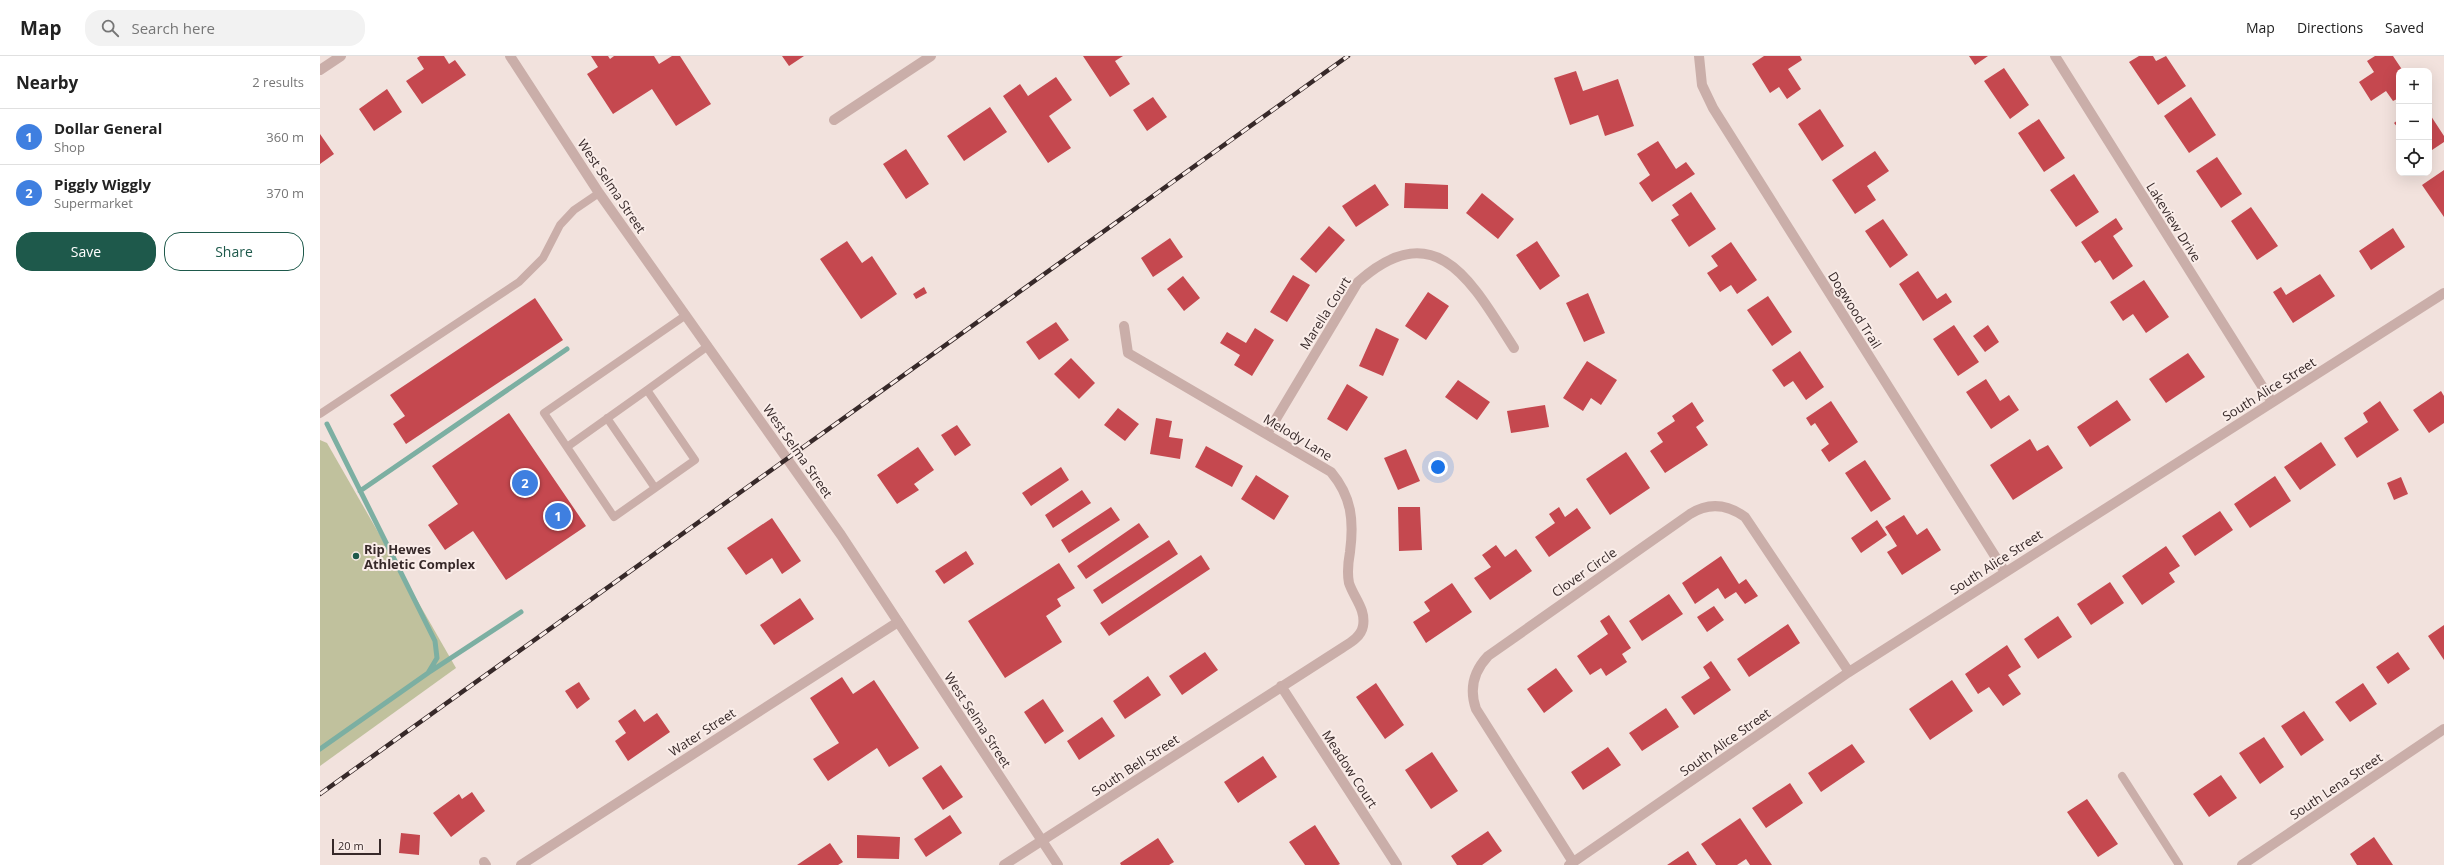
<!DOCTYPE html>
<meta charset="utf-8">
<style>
body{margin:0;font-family:"Open Sans",sans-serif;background:#f2f2f2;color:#222}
.controls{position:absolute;right:12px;top:12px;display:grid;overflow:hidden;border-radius:8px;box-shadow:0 4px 16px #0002}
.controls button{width:36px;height:36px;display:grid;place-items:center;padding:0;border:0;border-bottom:1px solid #e0e0e0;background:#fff;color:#222;font:20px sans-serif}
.scale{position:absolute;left:12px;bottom:10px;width:49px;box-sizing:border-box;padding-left:4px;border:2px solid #372929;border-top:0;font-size:11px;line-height:14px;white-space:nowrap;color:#372929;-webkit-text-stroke:3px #faede9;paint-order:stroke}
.you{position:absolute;left:1118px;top:411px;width:14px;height:14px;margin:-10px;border:3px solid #fff;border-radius:50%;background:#1a73e8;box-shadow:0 0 0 6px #1a73e833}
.badge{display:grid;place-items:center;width:26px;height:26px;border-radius:50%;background:#1e594b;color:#fff;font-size:13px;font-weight:700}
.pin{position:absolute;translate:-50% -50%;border:2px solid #fff;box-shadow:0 1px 4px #0006}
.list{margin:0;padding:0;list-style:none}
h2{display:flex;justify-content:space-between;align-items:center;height:52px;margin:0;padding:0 16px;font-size:17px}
h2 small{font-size:13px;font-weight:400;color:#767676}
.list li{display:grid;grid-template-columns:26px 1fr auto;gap:12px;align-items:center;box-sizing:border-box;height:56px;padding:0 16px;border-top:1px solid #e0e0e0}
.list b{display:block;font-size:15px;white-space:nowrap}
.list p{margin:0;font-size:13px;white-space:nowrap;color:#767676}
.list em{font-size:13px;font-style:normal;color:#767676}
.actions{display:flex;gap:8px;padding:12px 16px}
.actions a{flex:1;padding:9px 0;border:1px solid #1e594b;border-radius:16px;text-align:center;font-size:14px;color:#1e594b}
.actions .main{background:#1e594b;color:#fff}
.icon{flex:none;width:22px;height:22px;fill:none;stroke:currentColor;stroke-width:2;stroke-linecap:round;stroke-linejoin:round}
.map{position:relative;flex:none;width:2124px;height:809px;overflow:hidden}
header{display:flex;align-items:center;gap:24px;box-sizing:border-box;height:56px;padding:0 20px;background:#fff;border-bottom:1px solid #e0e0e0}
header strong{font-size:19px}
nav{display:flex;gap:22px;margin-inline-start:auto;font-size:14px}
.search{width:280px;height:36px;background:#f2f2f2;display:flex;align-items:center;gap:10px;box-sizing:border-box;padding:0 14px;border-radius:16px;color:#767676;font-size:15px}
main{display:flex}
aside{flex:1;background:#fff}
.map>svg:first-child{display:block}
.green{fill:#c0c19d}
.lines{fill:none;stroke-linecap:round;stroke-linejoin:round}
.stream{stroke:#7cafa2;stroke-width:5}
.building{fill:#c5484f}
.service{stroke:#caaea9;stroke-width:8}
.minor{stroke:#caaea9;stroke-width:10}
.tertiary{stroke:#caaea9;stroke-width:10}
.rail-casing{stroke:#372929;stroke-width:4.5}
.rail{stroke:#faede9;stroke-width:3;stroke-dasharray:9;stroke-linecap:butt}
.poi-dot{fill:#1e594b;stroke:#faede9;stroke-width:1.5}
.labels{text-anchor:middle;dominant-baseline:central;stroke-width:4;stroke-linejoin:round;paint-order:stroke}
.street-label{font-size:13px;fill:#372929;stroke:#faede9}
.poi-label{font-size:13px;font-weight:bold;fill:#372929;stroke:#faede9;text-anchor:start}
</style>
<header>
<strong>Map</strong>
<div class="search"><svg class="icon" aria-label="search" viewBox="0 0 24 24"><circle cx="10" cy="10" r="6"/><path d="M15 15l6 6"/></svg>Search here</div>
<nav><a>Map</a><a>Directions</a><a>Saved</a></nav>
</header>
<main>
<aside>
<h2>Nearby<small>2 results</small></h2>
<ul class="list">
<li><span class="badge" style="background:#3f7fe0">1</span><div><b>Dollar General</b><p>Shop</p></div><em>360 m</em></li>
<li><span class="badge" style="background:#3f7fe0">2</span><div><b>Piggly Wiggly</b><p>Supermarket</p></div><em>370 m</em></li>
</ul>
<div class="actions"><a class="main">Save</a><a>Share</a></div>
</aside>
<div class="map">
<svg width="2124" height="809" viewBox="0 0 2124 809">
<rect width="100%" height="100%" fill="#f2e2dd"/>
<path class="green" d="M0 384 7 387 136 612 0 710Z"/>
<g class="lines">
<path class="stream" d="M7 368 115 585 117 602 108 617
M40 435 247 293
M0 693 108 617 201 556"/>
</g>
<path class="building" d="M100 0H124L129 8 135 4 146 19 102 48 86 25 104 13 97 2Z
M271 0H288L290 3 294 0H334L339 8 352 0H360L391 48 356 70 332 33 293 58 267 18 278 11Z
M462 0H484L469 10Z
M763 0H803L795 5 810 28 790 41Z
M1444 0H1480L1482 4 1468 13 1481 33 1467 43 1459 31 1450 37 1432 8Z
M1649 0H1668L1655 9Z
M1819 0H1833L1836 5 1846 0 1866 30 1838 49 1809 6Z
M2055 0H2073L2083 15H2079V42L2073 45 2066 35 2051 45 2039 26 2054 16 2047 5Z
M1684 12 1709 49 1690 63 1664 25Z
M1256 15 1263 35 1298 23 1314 70 1285 80 1278 59 1250 69 1234 22Z
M736 21 752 44 729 60 751 92 728 107 683 40 700 28 708 40Z
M67 33 82 56 54 75 39 53Z
M833 41 847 61 827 75 813 54Z
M1871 41 1896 79 1869 97 1844 60Z
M670 51 687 76 644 105 627 80Z
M1500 53 1524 90 1502 105 1478 68Z
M2109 57 2124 80V86L2109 96Z
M1719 63 1745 102 1724 116 1698 77Z
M2079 63V73L2074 67Z
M0 78 14 98 0 108Z
M1338 85 1356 113 1366 106 1375 118 1332 146 1319 127 1330 119 1317 98Z
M586 93 609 128 586 143 563 108Z
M1555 95 1569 115 1547 130 1556 144 1535 158 1512 124Z
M1897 101 1922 138 1901 152 1876 115Z
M2124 114V161L2102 129Z
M1754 118 1779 156 1756 171 1730 134Z
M1085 127 1128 129V153L1084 152Z
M1055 128 1069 149 1036 171 1022 150Z
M1371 136 1396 173 1369 191 1351 164 1359 159 1352 149Z
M1162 137 1194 163 1178 183 1146 157Z
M1931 151 1958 190 1937 204 1911 165Z
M1796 162 1803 173 1793 180 1813 210 1793 224 1780 204 1775 207 1761 186Z
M1563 163 1588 199 1570 212 1545 175Z
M1009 170 1025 184 996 217 980 203Z
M2073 172 2085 191 2051 214 2039 195Z
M850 182 863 201 833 221 821 202Z
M527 185 542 207 552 200 577 238 541 263 500 203Z
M1217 185 1240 220 1220 234 1196 199Z
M1411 186 1437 224 1417 238 1411 229 1400 236 1387 217 1398 210 1391 200Z
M1598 215 1617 243 1626 237 1632 246 1603 265 1579 228Z
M2000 218 2015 240 1973 267 1953 236 1961 231 1966 239Z
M973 219 990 229 967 266 950 256Z
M863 220 880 242 864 255 847 233Z
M1824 224 1849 261 1826 277 1813 258 1803 265 1790 246Z
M604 231 607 237 596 243 593 238Z
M1108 236 1129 250 1106 284 1085 270Z
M1268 237 1285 277 1264 286 1246 247Z
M1448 240 1472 276 1452 290 1427 254Z
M215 242 243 284 86 388 73 368 85 360 70 339Z
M736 266 749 284 719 304 706 286Z
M1634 269 1659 306 1638 320 1613 283Z
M1668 269 1679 286 1665 296 1653 280Z
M935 272 954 284 932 320 914 309 920 299 900 287 907 276 926 287Z
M1056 272 1079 283 1063 320 1039 310Z
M1480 295 1504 331 1486 344 1473 325 1464 331 1452 314Z
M1868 297 1885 321 1846 347 1829 323Z
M751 302 775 327 759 343 734 318Z
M1267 305 1297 324 1281 349 1271 342 1263 355 1243 342Z
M1666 323 1680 345 1689 339 1699 354 1671 373 1646 336Z
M1138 324 1170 346 1157 364 1125 341Z
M1027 328 1048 341 1027 375 1007 363Z
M2121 335 2124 340V367L2109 377 2093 354Z
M1797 344 1811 364 1770 391 1757 371Z
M1511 345 1538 386 1509 406 1501 394 1509 388 1495 367 1491 370 1486 362Z
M2060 345 2079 374 2037 402 2024 382 2048 366 2043 357Z
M1372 346 1384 365 1376 371 1388 389 1345 417 1330 395 1343 386 1337 377 1355 365 1352 360Z
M1225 349 1229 371 1191 377 1187 355Z
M798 352 819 368 805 385 784 369Z
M189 357 266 470 186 524 153 475 125 494 108 469 138 448 112 410Z
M836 362 852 365 849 381 863 383 860 403 830 398Z
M637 369 651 389 635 400 621 379Z
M1710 383 1717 395 1728 389 1743 412 1693 444 1670 409Z
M2001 386 2016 409 1980 434 1964 411Z
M886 390 923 410 912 431 875 411Z
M598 391 614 414 594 428 599 434 577 448 557 419Z
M1086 393 1100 425 1078 434 1064 402Z
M1306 396 1330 432 1290 459 1266 423Z
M1545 404 1571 443 1551 456 1525 417Z
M741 411 749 424 711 450 702 437Z
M936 419 969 440 954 464 921 443Z
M1955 420 1971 445 1930 472 1914 448Z
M2081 421 2088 438 2074 444 2067 427Z
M762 434 771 447 733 472 725 459Z
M791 451 800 464 749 497 741 484Z
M1078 451H1100L1102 494 1079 495Z
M1239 451 1245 461 1257 452 1271 472 1229 501 1215 481 1235 467 1229 458Z
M1900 455 1913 474 1875 500 1862 480Z
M1584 459 1597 479 1607 472 1621 494 1582 519 1567 496 1577 490 1565 471Z
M452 462 481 505 462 518 452 502 426 519 407 492Z
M1557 464 1567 479 1541 497 1531 482Z
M819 467 829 481 766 523 757 510Z
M849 484 858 498 782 548 773 534Z
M1176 489 1185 501 1196 493 1212 515 1170 544 1154 522 1171 511 1162 499Z
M1846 490 1860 510 1849 517 1855 526 1822 549 1802 520Z
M646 495 654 508 624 528 615 515Z
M881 499 890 513 789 580 780 567Z
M1401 500 1419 528 1426 523 1438 540 1425 548 1416 536 1405 543 1398 532 1375 548 1362 527Z
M739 507 755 532 737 543 741 550 726 560 742 586 685 622 648 565Z
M1790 526 1804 547 1771 569 1757 548Z
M1132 527 1152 556 1106 587 1093 566 1110 555 1104 546Z
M1349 538 1363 558 1322 585 1309 565Z
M480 542 494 563 454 589 440 569Z
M1394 550 1404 564 1387 576 1377 561Z
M1289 559 1311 592 1302 598 1307 606 1286 620 1281 612 1270 619 1257 600 1288 578 1280 565Z
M1738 560 1752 581 1718 603 1704 583Z
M1468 568 1480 587 1429 621 1417 603Z
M2124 569V604L2108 580Z
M1687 589 1701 611 1688 619 1701 638 1683 650 1669 631 1658 638 1645 618Z
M885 596 898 614 862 639 849 620Z
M2078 596 2090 613 2068 628 2056 611Z
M1391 605 1411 634 1374 659 1361 641 1390 622 1383 611Z
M1236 612 1253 635 1224 657 1207 633Z
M828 620 841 639 805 663 793 645Z
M522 621 533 638 554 624 599 692 569 711 557 692 508 725 493 703 519 687 490 642Z
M1632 624 1653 655 1610 684 1589 653Z
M259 626 270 643 257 653 245 635Z
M1056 627 1084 669 1065 683 1036 641Z
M2043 627 2057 648 2030 666 2015 646Z
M723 643 744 675 725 688 704 656Z
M1346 652 1359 671 1322 695 1309 677Z
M315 653 324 666 337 657 350 676 308 705 295 685 306 677 298 665Z
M1984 655 2004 684 1981 700 1961 670Z
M782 661 795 680 759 704 747 685Z
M1944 681 1964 711 1940 728 1919 697Z
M1532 688 1545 706 1501 736 1488 717Z
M1288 691 1301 709 1263 734 1251 716Z
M1112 696 1138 735 1111 753 1085 714Z
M943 700 957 721 918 747 904 726Z
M621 709 643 741 623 754 602 722Z
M1901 719 1917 742 1889 761 1873 738Z
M1470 727 1483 747 1446 772 1432 752Z
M152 736 165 755 131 781 113 757 139 738 142 743Z
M1767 743 1798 788 1778 801 1747 756Z
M630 759 642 777 606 801 594 783Z
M1420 762 1452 809H1430L1426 803 1417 809H1396L1381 788Z
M995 769 1020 808 1018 809H985L969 786Z
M1168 775 1182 795 1162 809H1137L1131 800Z
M81 777 100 779 99 799 79 797Z
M537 779 580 781 579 803 537 802Z
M2054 781 2073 809H2037L2030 798Z
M838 782 854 806 849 809H801L800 807Z
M510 787 523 806 518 809H477Z
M1368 795 1377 809H1347Z"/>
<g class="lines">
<path class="service" d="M366 259 224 357 294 461 375 404 327 334 388 290
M0 358 199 226 223 202 240 169 254 154 279 137
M287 362 335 432
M247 391 327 334
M1802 720 1859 809"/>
<path class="minor" d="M1379 0 1382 29 1393 52 1685 516
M1735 0 1952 346
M0 14 21 0
M514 64 611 0
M947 378 1038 226C1117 155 1154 230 1194 292
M961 630 1077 809
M164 806 166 809
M1253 806 1156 653C1149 633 1153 616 1168 600L1370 458C1389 446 1407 448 1425 461L1529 616
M201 809 578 566
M684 809 1022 592C1030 587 1041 581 1043 570 1046 553 1034 542 1029 527 1027 517 1028 507 1030 496 1034 465 1032 441 1011 416L808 297 804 270
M1249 809 1529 616 2124 237
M1922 809 2124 673"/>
<path class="tertiary" d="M190 0 279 137 521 479 738 809"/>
<g class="rail-casing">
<path id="rail" d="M0 738 1028 0"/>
</g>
<use href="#rail" class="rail"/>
</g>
<circle class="poi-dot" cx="36" cy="500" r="4"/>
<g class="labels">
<g class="street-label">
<text transform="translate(292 130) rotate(56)">West Selma Street</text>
<text transform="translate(1854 166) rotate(58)">Lakeview Drive</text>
<text transform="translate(1535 254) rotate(58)">Dogwood Trail</text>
<text transform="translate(1005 257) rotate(-58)">Marella Court</text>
<text transform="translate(1949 333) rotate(-32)">South Alice Street</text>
<text transform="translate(978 381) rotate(31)">Melody Lane</text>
<text transform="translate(478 395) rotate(55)">West Selma Street</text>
<text transform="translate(1676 506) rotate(-33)">South Alice Street</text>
<text transform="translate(1264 516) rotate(-35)">Clover Circle</text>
<text transform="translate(658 664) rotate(57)">West Selma Street</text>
<text transform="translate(382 676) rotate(-33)">Water Street</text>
<text transform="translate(1405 686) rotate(-35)">South Alice Street</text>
<text transform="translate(815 709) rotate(-33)">South Bell Street</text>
<text transform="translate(1030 713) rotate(57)">Meadow Court</text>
<text transform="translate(2016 730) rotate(-34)">South Lena Street</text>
</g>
<g class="poi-label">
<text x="44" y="493">Rip Hewes<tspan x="44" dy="15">Athletic Complex</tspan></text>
</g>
</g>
</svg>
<div class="controls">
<button>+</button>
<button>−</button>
<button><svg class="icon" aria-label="locate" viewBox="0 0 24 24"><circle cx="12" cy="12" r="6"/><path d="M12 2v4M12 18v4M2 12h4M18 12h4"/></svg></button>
</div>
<div class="scale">20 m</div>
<div class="you"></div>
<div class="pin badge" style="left:238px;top:460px;background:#3f7fe0">1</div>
<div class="pin badge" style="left:205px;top:427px;background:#3f7fe0">2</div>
</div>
</main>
